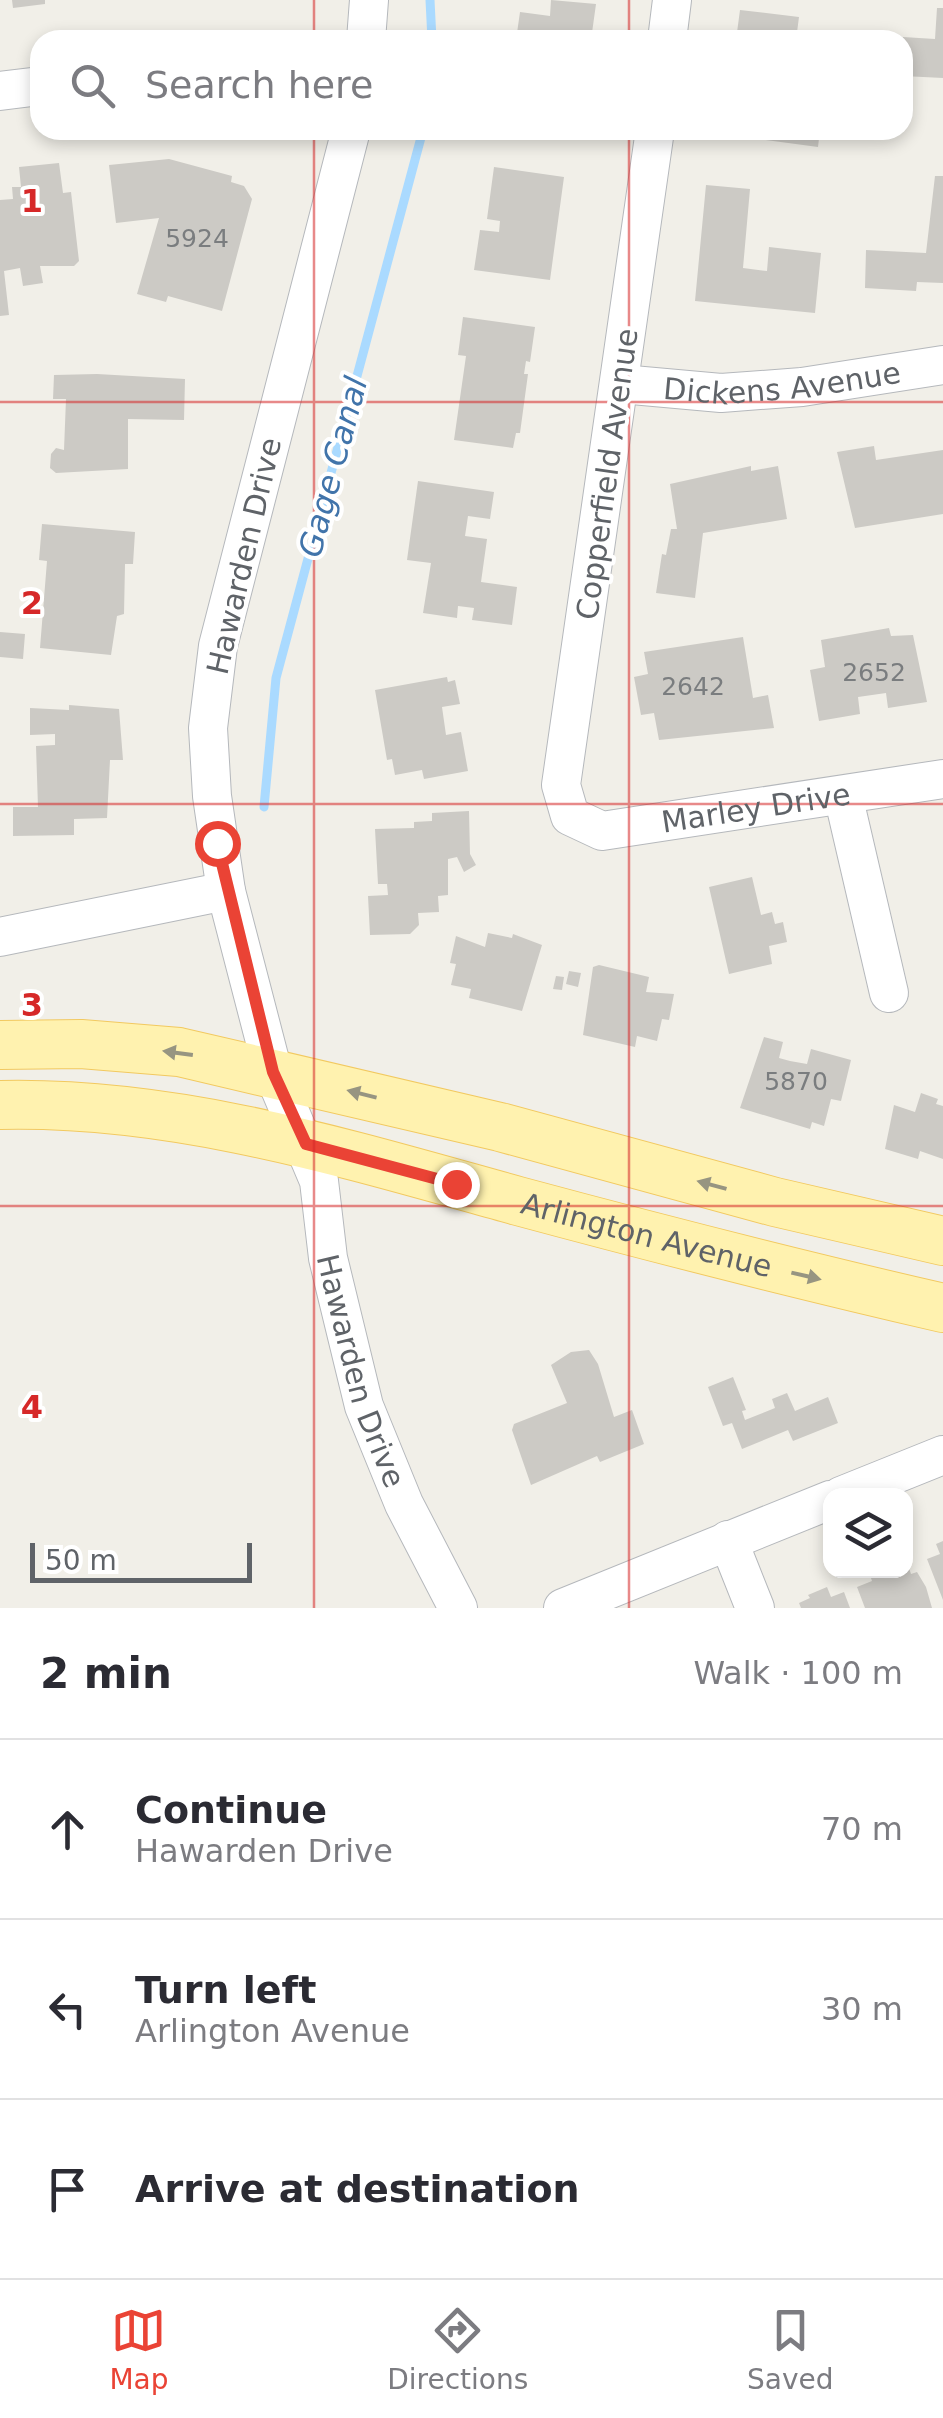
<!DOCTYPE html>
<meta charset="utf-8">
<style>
body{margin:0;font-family:"DejaVu Sans",sans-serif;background:#f7f7f7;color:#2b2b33}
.controls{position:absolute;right:30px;bottom:30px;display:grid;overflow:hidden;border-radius:20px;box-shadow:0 5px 15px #0003}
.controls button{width:90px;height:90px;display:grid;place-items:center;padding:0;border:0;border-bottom:2px solid #e1e1e2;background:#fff;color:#2b2b33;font:50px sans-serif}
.scale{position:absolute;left:30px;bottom:25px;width:222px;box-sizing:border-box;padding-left:10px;border:5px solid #5f6368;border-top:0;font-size:28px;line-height:35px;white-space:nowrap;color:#5f6368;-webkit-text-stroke:8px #fff;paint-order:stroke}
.stop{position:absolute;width:30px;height:30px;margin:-22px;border:8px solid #ea4335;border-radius:50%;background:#fff}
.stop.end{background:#ea4335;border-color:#fff;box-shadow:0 2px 10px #0008}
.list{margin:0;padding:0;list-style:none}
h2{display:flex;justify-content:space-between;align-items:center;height:130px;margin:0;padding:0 40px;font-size:42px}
h2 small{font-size:32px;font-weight:400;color:#7c7c81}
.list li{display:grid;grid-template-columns:65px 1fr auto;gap:30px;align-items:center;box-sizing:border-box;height:180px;padding:0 40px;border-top:2px solid #e1e1e2}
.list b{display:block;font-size:38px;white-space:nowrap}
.list p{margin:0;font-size:32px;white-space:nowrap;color:#7c7c81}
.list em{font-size:32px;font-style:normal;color:#7c7c81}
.icon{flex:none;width:55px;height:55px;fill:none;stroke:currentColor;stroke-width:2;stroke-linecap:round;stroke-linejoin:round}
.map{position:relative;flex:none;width:943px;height:1608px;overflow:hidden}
.search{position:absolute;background:#fff;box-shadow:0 5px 15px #0003;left:30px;right:30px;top:30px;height:110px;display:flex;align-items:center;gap:25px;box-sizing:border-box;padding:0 35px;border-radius:30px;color:#7c7c81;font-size:38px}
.sheet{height:670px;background:#fff}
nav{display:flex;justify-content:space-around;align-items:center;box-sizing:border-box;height:140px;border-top:2px solid #e1e1e2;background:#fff;font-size:28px;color:#7c7c81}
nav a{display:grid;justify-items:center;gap:5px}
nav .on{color:#ea4335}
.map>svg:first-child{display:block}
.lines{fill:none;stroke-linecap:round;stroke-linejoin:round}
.stream{stroke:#aadaff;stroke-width:9}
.building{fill:#cccac5}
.minor-casing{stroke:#b5b8bc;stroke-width:40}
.major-casing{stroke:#f2c960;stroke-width:50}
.minor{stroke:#fff;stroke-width:38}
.major{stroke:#fff2af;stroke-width:48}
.oneway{fill:#979581}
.route{stroke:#ea4335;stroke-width:12}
.grid{fill:none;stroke:#d62828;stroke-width:2.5;stroke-opacity:0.55}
.labels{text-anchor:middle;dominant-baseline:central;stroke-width:8;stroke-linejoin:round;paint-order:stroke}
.number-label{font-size:25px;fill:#7a7d7f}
.street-label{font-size:30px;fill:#5f6368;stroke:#fff}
.water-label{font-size:32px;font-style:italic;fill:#4174aa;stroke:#fff}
.grid-label{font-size:32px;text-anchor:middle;font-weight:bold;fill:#d62828;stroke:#fff;stroke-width:8;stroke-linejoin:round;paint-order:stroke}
</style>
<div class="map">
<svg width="943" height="1608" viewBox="0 0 943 1608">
<rect width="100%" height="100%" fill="#f1efe8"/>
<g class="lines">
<path class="stream" d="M430 0 432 40
M264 807 276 678 423 130"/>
</g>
<path class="building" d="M12 0H45V4L13 8Z
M551 0 596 4 591 40H516L520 12 550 16Z
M937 8H943V78L903 76V37L935 39Z
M740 10 799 17 796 40H736Z
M729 130H820L818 147 729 135Z
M169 159 232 176 231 182 244 186 252 199 222 311 168 296 166 302 137 294 159 218 116 223 109 165Z
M59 163 63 193 71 192 79 261 74 266H40L43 283 23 286 20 268 4 271 9 315 0 316V200L13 199 12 187H21L19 167Z
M494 167 564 177 550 280 474 270 480 230 499 232 500 221 487 219Z
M935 176H943V283L917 282 916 291 865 288 866 250 926 253Z
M706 185 750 189 743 268 767 271 769 247 821 253 815 313 695 301Z
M463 317 535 327 530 362 526 361 524 374H528L520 433H516L513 448 454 440 466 356 458 355Z
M97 374 185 379 184 420 128 419V469L56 473 50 468 51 454 56 448 64 450 66 399H53L54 375Z
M874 446 876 460 943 450V514L855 528 837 452Z
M751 466V471L778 466 787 519 703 533 695 598 656 593 662 554 666 555 671 529H677L670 484Z
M418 481 494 492 490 519 468 516 465 536 487 539 481 582 517 587 512 625 472 620 474 608 458 606 457 618 423 613 431 563 407 560Z
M42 524 135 532 133 564H125L124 614 117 616 111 655 40 648 47 561 39 560Z
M889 628 891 636 913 635 927 702 888 708 886 693 858 697 860 714 819 721 810 670 825 667 821 640Z
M0 632 25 634 23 659 0 657Z
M743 637 753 698 768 695 774 728 659 740 654 713 641 715 634 677 648 674 644 652Z
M447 677 448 682 455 680 460 704 442 707 446 735 461 732 468 771 424 779 422 770 395 775 392 759 387 760 375 690Z
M69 705 119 709 123 760H110L107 818 74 819V835L13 836V807H38L36 746 55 745V734L30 735V708L69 710Z
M469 811 470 854 476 865 464 872 457 857 448 859V895L438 896 439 912 418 913 419 925 410 934 370 935 368 896 388 895 387 884H378L375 829 414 828V822L432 821V813Z
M752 877 761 915 772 912 775 924 783 922 787 942 769 946 772 964 729 974 709 887Z
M488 933 512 938 513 934 542 945 522 1011 469 998 471 989 451 985 456 964 450 963 456 936 485 947Z
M599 965 649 977 646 992 674 994 669 1020 662 1019 657 1041 637 1036 635 1047 583 1035 593 967Z
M569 971 581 973 578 987 566 984Z
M556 976 564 977 562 990 553 989Z
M764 1037 783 1042 779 1058 790 1061 807 1064 811 1049 851 1060 841 1101 831 1099 824 1126 812 1122 810 1129 740 1108Z
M921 1093 938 1099 936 1104 943 1106V1159L920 1151 918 1159 885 1149 894 1105 915 1112Z
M589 1350 598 1364 614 1417 632 1410 644 1444 600 1462 597 1456 531 1485 512 1430 514 1424 567 1403 551 1365 571 1352Z
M733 1377 746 1410 742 1411 745 1420 775 1408 772 1399 787 1393 795 1411 828 1397 838 1423 793 1441 788 1430 742 1449 732 1423 723 1426 708 1387Z
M943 1541V1600L927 1559 940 1554 936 1544Z
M906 1559 911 1574 917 1572 926 1587 932 1608H865L857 1587 872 1581 869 1572 906 1570Z
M827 1587 831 1597 844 1592 850 1608H801L799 1603 810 1598 808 1595Z"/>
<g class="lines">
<g class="minor-casing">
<g id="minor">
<path d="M366 40 369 0"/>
<path d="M667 40 672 0"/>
<path d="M0 91 40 86"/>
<path id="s1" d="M351 130 218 646 208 728 212 796 226 891 273 1072 319 1181 328 1258 364 1406 404 1504 458 1608"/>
<path id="s2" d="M655 130 561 785 570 816 602 831 943 779"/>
<path id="s3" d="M621 384 721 393 802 387 943 365"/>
<path d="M843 795 889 993"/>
<path d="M0 937 226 891"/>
<path d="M841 1496 943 1455"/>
<path d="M728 1540 755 1608"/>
<path d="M563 1608 830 1500"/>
</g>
</g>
<g class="major-casing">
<g id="major">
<path d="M0 1045 81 1044 179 1052 500 1127 775 1202 943 1241"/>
<path id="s4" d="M0 1105C178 1101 348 1154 518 1201 659 1239 800 1275 943 1308"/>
</g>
</g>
<use href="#minor" class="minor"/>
<use href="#major" class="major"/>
</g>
<defs><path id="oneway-solid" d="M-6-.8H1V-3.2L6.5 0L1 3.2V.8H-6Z" transform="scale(2.5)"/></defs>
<g class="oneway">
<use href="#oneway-solid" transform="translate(178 1053) rotate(-172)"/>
<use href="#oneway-solid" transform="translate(362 1094) rotate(-166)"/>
<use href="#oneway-solid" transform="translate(712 1185) rotate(-165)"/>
<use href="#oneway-solid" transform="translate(806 1276) rotate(13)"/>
</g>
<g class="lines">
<path class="route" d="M217 843 273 1072 306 1144 456 1184"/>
</g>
<path class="grid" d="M314 0V40M629 0V40M314 130V1608M629 130V1608M0 402H943M0 804H943M0 1206H943"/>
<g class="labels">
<g class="number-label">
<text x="197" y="238">5924</text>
<text x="874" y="672">2652</text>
<text x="693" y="686">2642</text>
<text x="796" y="1081">5870</text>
</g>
<g class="street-label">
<text stroke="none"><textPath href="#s3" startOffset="162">Dickens Avenue</textPath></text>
<text transform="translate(607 474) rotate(-82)">Copperfield Avenue</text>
<text transform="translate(244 556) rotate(-77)">Hawarden Drive</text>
<text stroke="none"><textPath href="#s2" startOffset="885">Marley Drive</textPath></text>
<text stroke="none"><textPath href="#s4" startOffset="662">Arlington Avenue</textPath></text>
<text stroke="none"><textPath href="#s1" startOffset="1280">Hawarden Drive</textPath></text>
</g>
<g class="water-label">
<text transform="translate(333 467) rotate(-75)">Gage Canal</text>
</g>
</g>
<g class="grid-label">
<text x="32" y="212">1</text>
<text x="32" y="614">2</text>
<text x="32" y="1016">3</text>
<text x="32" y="1418">4</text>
</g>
</svg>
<div class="controls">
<button><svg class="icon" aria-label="layers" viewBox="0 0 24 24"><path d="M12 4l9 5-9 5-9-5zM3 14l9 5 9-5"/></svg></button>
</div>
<div class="scale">50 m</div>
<div class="stop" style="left:217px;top:843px"></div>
<div class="stop end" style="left:456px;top:1184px"></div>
<div class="search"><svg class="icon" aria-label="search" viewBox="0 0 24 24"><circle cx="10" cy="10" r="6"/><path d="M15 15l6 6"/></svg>Search here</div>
</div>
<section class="sheet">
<h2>2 min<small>Walk · 100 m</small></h2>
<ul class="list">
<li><svg class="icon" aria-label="ahead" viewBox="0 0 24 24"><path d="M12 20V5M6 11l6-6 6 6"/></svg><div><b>Continue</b><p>Hawarden Drive</p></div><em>70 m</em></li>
<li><svg class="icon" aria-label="left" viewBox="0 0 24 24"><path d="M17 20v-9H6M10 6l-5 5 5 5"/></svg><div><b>Turn left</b><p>Arlington Avenue</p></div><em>30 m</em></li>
<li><svg class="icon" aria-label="arrive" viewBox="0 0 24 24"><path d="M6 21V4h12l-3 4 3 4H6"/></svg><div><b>Arrive at destination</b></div></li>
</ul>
</section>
<nav>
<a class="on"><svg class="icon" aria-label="map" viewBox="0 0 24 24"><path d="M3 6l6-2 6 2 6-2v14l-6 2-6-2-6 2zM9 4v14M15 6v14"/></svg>Map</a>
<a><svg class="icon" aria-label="directions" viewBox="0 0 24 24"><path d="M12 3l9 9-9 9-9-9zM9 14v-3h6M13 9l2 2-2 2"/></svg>Directions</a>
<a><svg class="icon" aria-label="saved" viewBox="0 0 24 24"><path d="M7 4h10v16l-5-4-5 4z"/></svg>Saved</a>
</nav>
